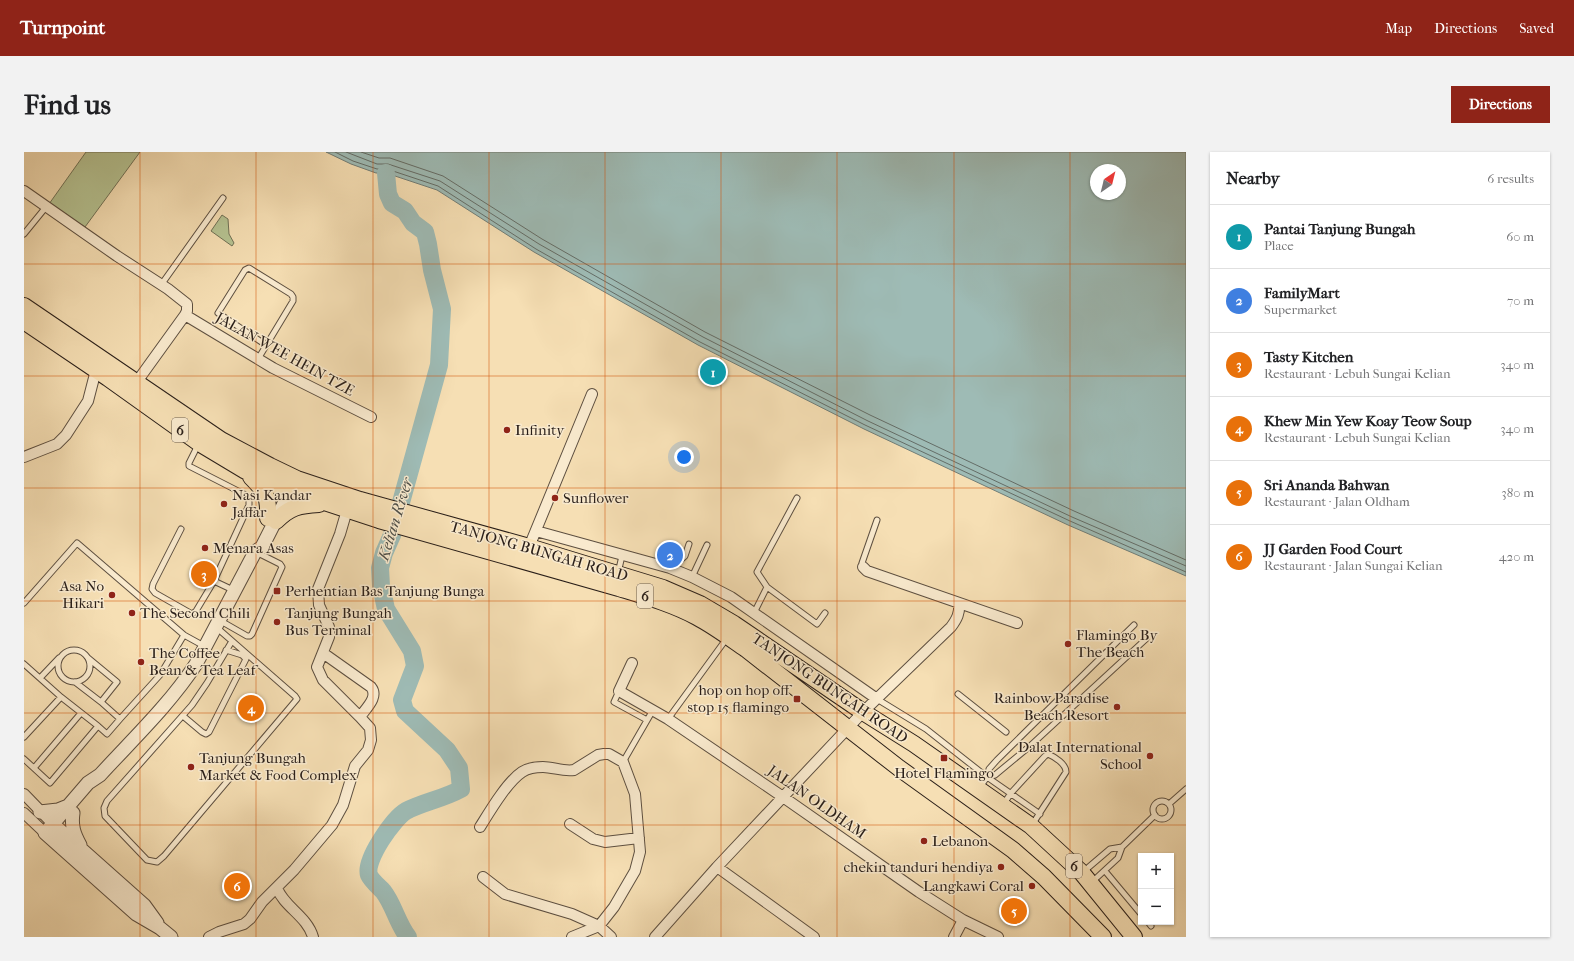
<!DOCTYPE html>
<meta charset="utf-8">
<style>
body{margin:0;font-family:"IM FELL French Canon",serif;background:#f2f2f2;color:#202124}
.controls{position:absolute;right:12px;bottom:12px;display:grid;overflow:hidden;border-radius:0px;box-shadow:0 1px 3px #0004}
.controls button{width:36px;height:36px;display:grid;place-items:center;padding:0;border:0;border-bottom:1px solid #e0e0e0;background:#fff;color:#202124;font:20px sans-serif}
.compass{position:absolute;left:1066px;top:12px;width:36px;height:36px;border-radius:50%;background:#fff;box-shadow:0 1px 3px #0004;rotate:35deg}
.you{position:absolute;left:660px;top:305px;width:14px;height:14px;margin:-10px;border:3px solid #fff;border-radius:50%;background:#1a73e8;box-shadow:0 0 0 6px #1a73e833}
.badge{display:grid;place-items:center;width:26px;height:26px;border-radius:50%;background:#8f2418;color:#fff;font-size:13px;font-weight:700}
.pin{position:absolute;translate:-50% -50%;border:2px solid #fff;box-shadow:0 1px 4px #0006}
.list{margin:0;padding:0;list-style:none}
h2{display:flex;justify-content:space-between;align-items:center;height:52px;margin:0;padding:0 16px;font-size:17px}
h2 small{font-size:13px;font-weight:400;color:#757577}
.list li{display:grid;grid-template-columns:26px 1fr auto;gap:12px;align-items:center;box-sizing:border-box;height:64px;padding:0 16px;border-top:1px solid #e0e0e0}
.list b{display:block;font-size:15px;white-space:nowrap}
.list p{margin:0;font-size:13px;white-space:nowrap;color:#757577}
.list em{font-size:13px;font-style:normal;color:#757577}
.map{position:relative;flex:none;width:1162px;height:785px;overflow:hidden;border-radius:0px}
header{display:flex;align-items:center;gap:24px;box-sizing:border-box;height:56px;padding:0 20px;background:#8f2418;color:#fff}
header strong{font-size:19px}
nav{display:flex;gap:22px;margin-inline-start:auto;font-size:14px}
.intro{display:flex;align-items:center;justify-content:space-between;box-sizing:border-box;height:96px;padding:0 24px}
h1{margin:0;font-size:28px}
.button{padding:10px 18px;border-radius:0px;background:#8f2418;color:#fff;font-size:14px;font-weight:700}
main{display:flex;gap:24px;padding:0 24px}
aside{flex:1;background:#fff;border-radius:0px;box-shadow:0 1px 3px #0004}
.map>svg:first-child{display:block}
.green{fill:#b6c392;stroke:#707156}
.water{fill:#9ebbb5;stroke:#707d77;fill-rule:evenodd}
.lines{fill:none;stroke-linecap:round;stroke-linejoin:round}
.shore{stroke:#646d67;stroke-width:1}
.river{stroke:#9ebbb5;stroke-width:18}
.service-casing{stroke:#5d4f40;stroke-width:7}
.minor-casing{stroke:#5d4f40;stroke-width:12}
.tertiary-casing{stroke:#5d4f40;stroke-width:15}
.primary-casing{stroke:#2a1f19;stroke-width:18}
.service{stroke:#f9eace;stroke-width:5}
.minor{stroke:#f9eace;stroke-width:10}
.tertiary{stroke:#f9eace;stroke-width:13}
.primary{stroke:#f6dfb4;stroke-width:16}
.grid{fill:none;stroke:#d5530d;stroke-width:1;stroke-opacity:0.55}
.poi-dot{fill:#8f2418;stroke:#f9eace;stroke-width:1.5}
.labels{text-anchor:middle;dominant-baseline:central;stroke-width:3;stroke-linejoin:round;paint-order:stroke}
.shield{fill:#f9eace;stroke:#685c4f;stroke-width:1}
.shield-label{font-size:14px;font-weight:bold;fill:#2a1f19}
.street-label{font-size:15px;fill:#2a1f19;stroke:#f9eace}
.poi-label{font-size:15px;fill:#2a1f19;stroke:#f9eace;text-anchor:start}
.water-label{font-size:16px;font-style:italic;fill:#4d4e48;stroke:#f9eace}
</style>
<header>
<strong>Turnpoint</strong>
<nav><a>Map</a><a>Directions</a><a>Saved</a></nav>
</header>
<div class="intro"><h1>Find us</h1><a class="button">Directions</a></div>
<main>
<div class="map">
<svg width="1162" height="785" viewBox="0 0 1162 785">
<rect width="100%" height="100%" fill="#f6dfb4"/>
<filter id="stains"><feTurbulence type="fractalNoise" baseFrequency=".005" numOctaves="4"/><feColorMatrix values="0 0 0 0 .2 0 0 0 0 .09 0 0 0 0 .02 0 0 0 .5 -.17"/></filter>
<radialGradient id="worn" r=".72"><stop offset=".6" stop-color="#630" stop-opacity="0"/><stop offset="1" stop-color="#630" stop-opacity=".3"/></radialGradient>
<path class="green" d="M62 0H116L61 75 25 52Z
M198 63 204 67 205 82 210 91 208 94 187 79Z"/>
<path class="water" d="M302 0H1162V424L1044 373 840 277 674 193 510 100 413 38 362 21H352L327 12ZM1072 18H1096V42H1072Z"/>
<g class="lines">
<path class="shore" d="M311 0 329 9 353 17H363L414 34 512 97 676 190 841 273 1046 369 1162 420
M322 0 353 12H364L416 29 515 92 679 185 844 269 1048 365 1162 414
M337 0 355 6H366L419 24 518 87 681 180 846 263 1050 359 1162 408"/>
<path class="river" d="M362 21 364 42 368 51 381 59 389 71 401 80 404 92 408 118 418 157 415 213 368 383 360 401 356 416 357 434 362 457 388 499 391 514 378 548 381 559 423 598 435 616 437 637C419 647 399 650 382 659 370 666 340 708 345 723 347 728 355 735 359 739 370 753 373 771 384 785"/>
<g class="service-casing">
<path id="service" d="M0 82 22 55
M137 133 199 46
M234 207 269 149V145L267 142 225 116 221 118 194 161 242 193
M174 293 165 311V314L220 342 225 347V353L190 429
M157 377 129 432 128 437 131 441 168 462 172 459 190 429 209 438
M839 415 838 411 853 368
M647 416 661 404 665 392
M594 421 598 404
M668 425 683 393
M743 435 793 472 801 461
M0 451 53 391 160 483 180 494
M730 461 743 435 733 420 773 346
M195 468 223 484H226L228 482 258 415 256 412 232 400
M192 475 271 544 273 547 140 704 133 710 123 708 81 664 80 656 83 649 168 553 183 531 208 489
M34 514a16 16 0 1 1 32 0a16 16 0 1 1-32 0Z
M64 506 93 530 77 550 96 567 136 523 160 483
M0 512 37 545
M16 526 35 506
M51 530 77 550
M595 539 590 550 623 568
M934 542 982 580
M853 547 902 577 963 625 1016 662
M159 564 178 580 182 582 185 580 222 507 218 503 202 498
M644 567 703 486
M74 574 83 582 96 567
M0 585 37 545 74 574 26 631 0 607
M599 610 629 558
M10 616 57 561
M963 625 965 617 973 608 1110 473
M956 635 963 625 971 623 1006 594 1122 487
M1129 658a9 9 0 1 1 18 0a9 9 0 1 1-18 0Z
M1145 652 1162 637
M979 653 987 641 1021 604 1024 602C1031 605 1042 612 1042 620L1008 673
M1081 719 1117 762
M1059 720 1086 697 1098 695
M1068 730 1094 706 1098 695 1131 663
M1124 770 1127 774"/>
</g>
<g class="minor-casing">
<path id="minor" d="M0 39 93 104 144 137 163 152V159L161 163 112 231
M161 163 249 216 347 265
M0 305 33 292 42 283 64 249 72 218
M512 379 646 416 668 425 707 445 853 547
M505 395 568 242
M839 415 843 419 993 471
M299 501 347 535C355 545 342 556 336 565
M608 511 595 539 644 567 759 645 895 740 939 768 974 785
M0 642 29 672
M0 661 21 681
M546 672 569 687 581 690 615 686
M456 675C466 659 483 630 498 620 504 616 512 615 519 615 529 615 540 620 550 618L574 603 580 602H585L599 610 611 642 616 700 611 719 590 755 575 774 548 785
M693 715 790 785
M459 725 481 742 548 762 575 774 587 785
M253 736C260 755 283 764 289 785
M185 785 195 780 220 772 226 767 238 750 270 718 308 673 319 653 331 614 344 598 347 588 346 576 336 565 299 528 293 515 305 485V475L295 453 294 437 316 382 323 358
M631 785 693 715 839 560 927 475C933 467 936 461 935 451
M930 785 939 768"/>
</g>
<g class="tertiary-casing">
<path id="tertiary" d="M16 660 34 658 44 654
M49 661C47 674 50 682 56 693
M29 672 120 753 133 771
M147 785 136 776 112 762 21 681 64 631 76 623C109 587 145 553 172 512L231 400 238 395 271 330"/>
</g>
<g class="primary-casing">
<path id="primary" d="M0 154 197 288 246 314 273 327 336 348 505 395 639 436 676 452 710 472 839 560 890 592 1007 674 1058 721 1110 785
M0 169 84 226 175 291 220 318 258 336 355 368 595 436C621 444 649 452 673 465 690 474 706 486 722 497L875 616 989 698 1020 725 1079 785
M227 325C242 340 245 345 244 366
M252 369C266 355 275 353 295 352"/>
</g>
<use href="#service" class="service"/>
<use href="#minor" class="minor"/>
<use href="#tertiary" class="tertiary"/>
<use href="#primary" class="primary"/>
</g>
<path class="grid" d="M116 0V785M232 0V785M349 0V785M465 0V785M581 0V785M697 0V785M813 0V785M930 0V785M1046 0V785M0 112H1162M0 224H1162M0 336H1162M0 449H1162M0 561H1162M0 673H1162"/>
<g class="poi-dot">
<circle cx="483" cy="278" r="4"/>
<circle cx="531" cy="346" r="4"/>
<circle cx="200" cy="352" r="4"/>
<circle cx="181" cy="396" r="4"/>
<rect x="249" y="435" width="8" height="8" rx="2"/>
<circle cx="88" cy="443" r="4"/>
<circle cx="108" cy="461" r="4"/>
<circle cx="253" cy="470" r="4"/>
<circle cx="1044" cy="492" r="4"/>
<circle cx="117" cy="510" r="4"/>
<rect x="769" y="543" width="8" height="8" rx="2"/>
<circle cx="1093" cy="555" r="4"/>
<circle cx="1126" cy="604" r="4"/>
<rect x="916" y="602" width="8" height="8" rx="2"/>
<circle cx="167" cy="615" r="4"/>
<circle cx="900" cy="689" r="4"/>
<circle cx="977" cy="715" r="4"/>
<circle cx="1008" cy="734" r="4"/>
</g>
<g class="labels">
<g class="shield">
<rect x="148" y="266" width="16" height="24" rx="3"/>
<rect x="613" y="432" width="16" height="24" rx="3"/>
<rect x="1042" y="702" width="16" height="24" rx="3"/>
</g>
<g class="shield-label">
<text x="156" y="278">6</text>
<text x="621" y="444">6</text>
<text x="1050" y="714">6</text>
</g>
<g class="street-label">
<text transform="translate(261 202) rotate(29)">JALAN WEE HEIN TZE</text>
<text transform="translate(515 399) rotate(16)">TANJONG BUNGAH ROAD</text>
<text transform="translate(806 536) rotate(34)">TANJONG BUNGAH ROAD</text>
<text transform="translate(793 650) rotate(35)">JALAN OLDHAM</text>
</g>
<g class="poi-label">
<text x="491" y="278">Infinity</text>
<text x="208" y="343">Nasi Kandar<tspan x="208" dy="17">Jaffar</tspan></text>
<text x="539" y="346">Sunflower</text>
<text x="189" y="396">Menara Asas</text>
<text x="80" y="434" text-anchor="end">Asa No<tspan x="80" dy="17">Hikari</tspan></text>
<text x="261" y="439">Perhentian Bas Tanjung Bunga</text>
<text x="116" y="461">The Second Chili</text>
<text x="261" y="461">Tanjung Bungah<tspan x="261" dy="17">Bus Terminal</tspan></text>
<text x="1052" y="483">Flamingo By<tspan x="1052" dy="17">The Beach</tspan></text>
<text x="125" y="501">The Coffee<tspan x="125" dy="17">Bean &amp; Tea Leaf</tspan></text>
<text x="765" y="538" text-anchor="end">hop on hop off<tspan x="765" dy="17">stop 15 flamingo</tspan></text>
<text x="1085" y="546" text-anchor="end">Rainbow Paradise<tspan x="1085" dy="17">Beach Resort</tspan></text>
<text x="1118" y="595" text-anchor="end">Dalat International<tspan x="1118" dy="17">School</tspan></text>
<text x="175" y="606">Tanjung Bungah<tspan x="175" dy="17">Market &amp; Food Complex</tspan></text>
<text x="920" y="621" text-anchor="middle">Hotel Flamingo</text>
<text x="908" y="689">Lebanon</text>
<text x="969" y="715" text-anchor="end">chekin tanduri hendiya</text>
<text x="1000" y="734" text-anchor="end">Langkawi Coral</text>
</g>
<g class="water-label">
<text transform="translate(371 367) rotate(-73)">Kelian River</text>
</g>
</g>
<rect width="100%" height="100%" filter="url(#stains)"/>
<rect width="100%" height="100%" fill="url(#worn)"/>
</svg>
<div class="controls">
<button>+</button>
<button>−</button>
</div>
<svg class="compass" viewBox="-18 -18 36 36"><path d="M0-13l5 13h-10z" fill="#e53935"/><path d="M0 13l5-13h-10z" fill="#757577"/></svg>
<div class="you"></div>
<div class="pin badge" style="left:689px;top:220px;background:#0f9aa8">1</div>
<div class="pin badge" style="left:646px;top:403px;background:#3f7fe0">2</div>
<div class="pin badge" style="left:180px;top:422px;background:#e8710a">3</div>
<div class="pin badge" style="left:227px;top:556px;background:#e8710a">4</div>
<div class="pin badge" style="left:990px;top:759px;background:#e8710a">5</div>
<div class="pin badge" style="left:213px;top:734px;background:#e8710a">6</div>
</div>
<aside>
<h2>Nearby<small>6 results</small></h2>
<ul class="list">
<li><span class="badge" style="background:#0f9aa8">1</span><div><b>Pantai Tanjung Bungah</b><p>Place</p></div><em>60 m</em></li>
<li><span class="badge" style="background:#3f7fe0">2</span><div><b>FamilyMart</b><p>Supermarket</p></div><em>70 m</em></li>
<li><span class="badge" style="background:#e8710a">3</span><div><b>Tasty Kitchen</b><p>Restaurant · Lebuh Sungai Kelian</p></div><em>340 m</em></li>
<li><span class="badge" style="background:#e8710a">4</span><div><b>Khew Min Yew Koay Teow Soup</b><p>Restaurant · Lebuh Sungai Kelian</p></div><em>340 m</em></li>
<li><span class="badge" style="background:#e8710a">5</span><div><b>Sri Ananda Bahwan</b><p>Restaurant · Jalan Oldham</p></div><em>380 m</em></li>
<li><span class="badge" style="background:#e8710a">6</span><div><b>JJ Garden Food Court</b><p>Restaurant · Jalan Sungai Kelian</p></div><em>420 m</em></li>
</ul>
</aside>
</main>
